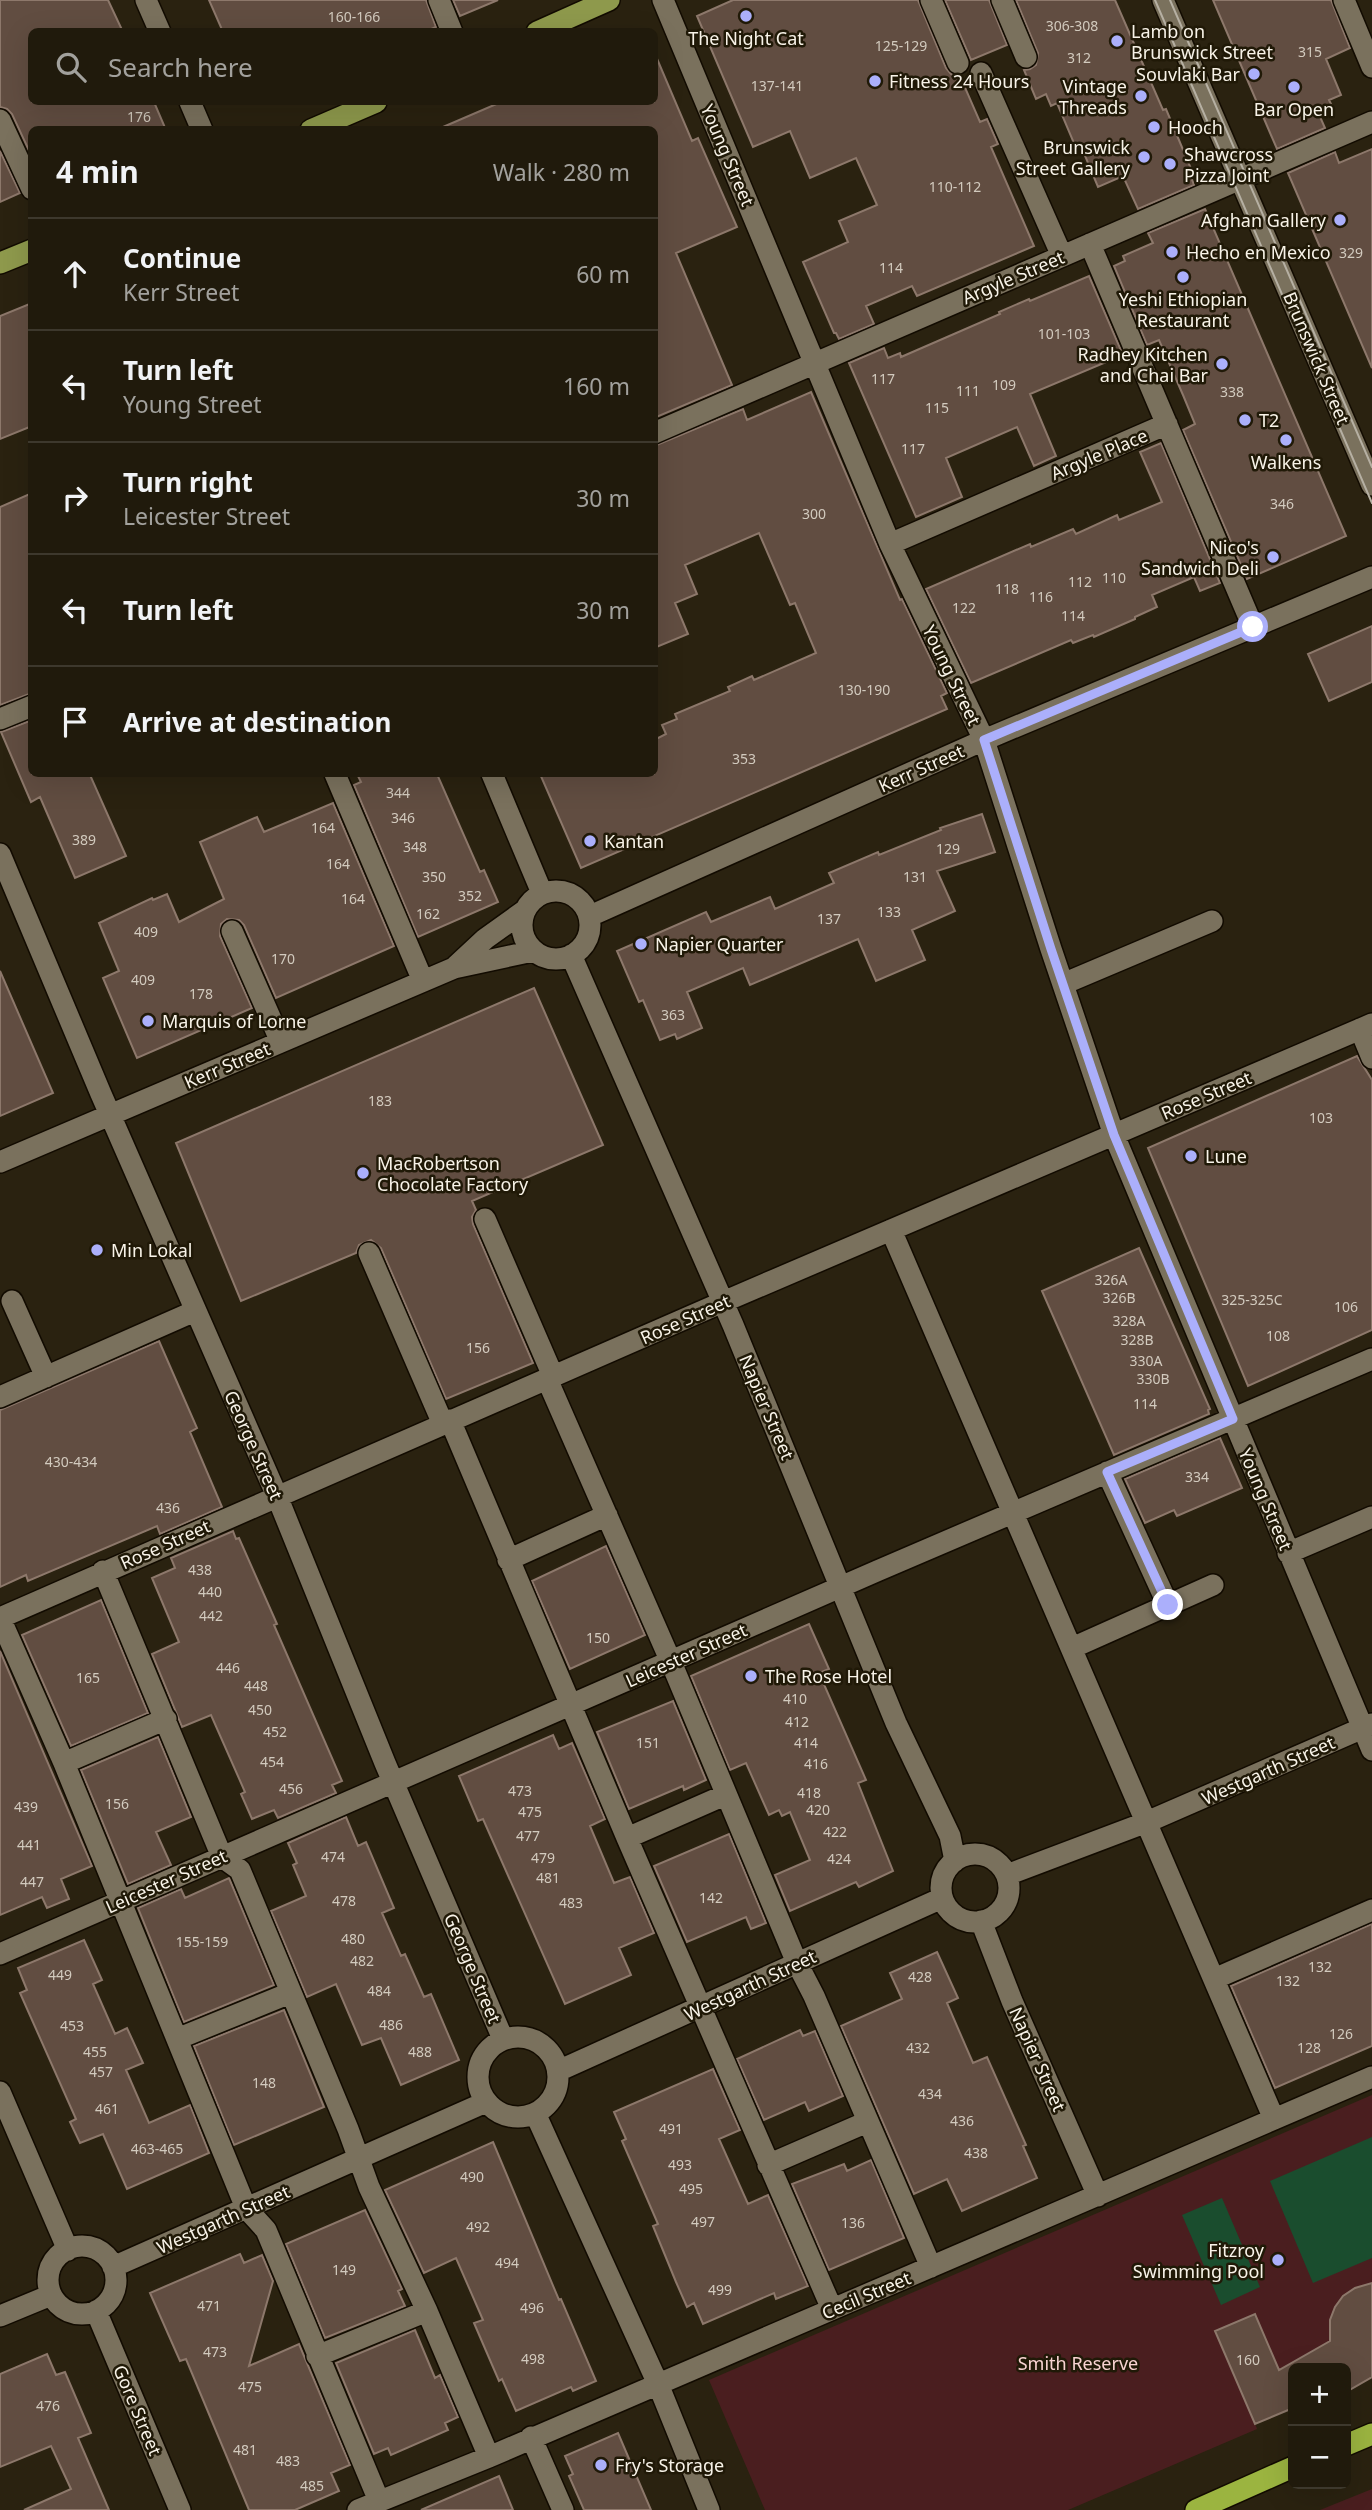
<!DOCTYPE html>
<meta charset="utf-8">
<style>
body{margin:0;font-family:"Noto Sans",sans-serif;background:#2d271a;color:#f1f3f6}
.controls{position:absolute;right:21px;bottom:21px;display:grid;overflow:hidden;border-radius:10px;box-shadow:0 7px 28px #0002}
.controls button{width:63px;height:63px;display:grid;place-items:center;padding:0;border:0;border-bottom:2px solid #3d382d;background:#201a0c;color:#f1f3f6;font:35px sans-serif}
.stop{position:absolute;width:21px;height:21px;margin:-16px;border:5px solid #abaffb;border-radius:50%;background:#fff}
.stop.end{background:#abaffb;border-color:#fff;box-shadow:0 2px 7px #0008}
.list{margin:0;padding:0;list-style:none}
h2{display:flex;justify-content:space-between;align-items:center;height:91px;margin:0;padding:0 28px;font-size:30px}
h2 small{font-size:23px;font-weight:400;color:#a2a19d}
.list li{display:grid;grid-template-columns:46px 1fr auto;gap:21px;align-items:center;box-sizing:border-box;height:112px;padding:0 28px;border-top:2px solid #3d382d}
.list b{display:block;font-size:26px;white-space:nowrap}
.list p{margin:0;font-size:23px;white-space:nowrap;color:#a2a19d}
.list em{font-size:23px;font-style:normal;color:#a2a19d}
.icon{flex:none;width:38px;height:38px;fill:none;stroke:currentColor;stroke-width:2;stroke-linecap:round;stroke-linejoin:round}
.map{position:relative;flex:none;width:1372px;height:2510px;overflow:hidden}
.search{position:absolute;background:#201a0c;box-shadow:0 7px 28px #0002;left:28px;top:28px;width:630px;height:77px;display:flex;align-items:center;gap:18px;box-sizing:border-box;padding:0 24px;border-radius:10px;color:#a2a19d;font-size:26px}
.panel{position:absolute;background:#201a0c;box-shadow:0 7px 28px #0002;left:28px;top:126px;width:630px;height:651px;border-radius:10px}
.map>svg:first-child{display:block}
.green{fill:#4a1e1f}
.water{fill:#1a4d2e}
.building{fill:#614d41;stroke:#8d786b;stroke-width:2}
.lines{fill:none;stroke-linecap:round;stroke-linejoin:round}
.minor-casing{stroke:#120b00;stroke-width:24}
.major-casing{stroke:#120b00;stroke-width:24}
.highway-casing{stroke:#120b00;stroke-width:24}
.minor{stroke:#7a715d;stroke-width:21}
.major{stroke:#8e994c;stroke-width:21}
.highway{stroke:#9bb440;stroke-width:21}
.tram{stroke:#b6b0a3;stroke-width:2}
.route{stroke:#abaffb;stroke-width:9}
.poi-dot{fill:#abaffb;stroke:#201907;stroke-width:2.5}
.labels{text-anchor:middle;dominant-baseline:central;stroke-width:5;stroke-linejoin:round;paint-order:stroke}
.number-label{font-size:14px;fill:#d2cabe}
.poi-label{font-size:18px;fill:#f8f3e8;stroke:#201907;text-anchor:start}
.street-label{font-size:18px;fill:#f8f3e8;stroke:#201907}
.park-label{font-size:18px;fill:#f8d3d1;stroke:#201907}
</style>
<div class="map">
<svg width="1372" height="2510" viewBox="0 0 1372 2510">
<rect width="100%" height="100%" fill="#2a2210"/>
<path class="green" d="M1372 2095V2370L1346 2381V2368H1293V2403L1254 2420 1257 2429 1068 2510H765L709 2380Z
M1372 2489V2510H1320Z"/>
<path class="water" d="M1372 2137V2258L1313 2283 1270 2181Z
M1222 2198 1260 2287 1221 2305 1182 2215Z"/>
<path class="building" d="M0 0H108L123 32H32V102H154L166 130H32V157L12 114 7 109 0 107Z
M209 0H426L436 27 424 32H223Z
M453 0H498L460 16Z
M733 0H918L946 68 951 74 960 76 980 122 987 119 998 144 991 147 1034 246 917 296 912 286 866 306 874 324 839 339 836 333H834L803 262 848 242 839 221 877 205 856 158 810 178 790 131 753 147 697 16Z
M945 0H989L1007 45 971 60Z
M1016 0H1115L1163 110 1166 109 1194 176 1191 177 1194 185 1138 209 1123 176 1098 187 1081 146 1076 148 1057 103 1051 106 1046 94 1036 99 1024 70 1030 69 1036 65 1038 53Z
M1213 0H1331L1350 48 1326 59 1341 95 1329 100 1331 104 1317 110 1325 128 1277 149Z
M655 54 692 141 698 138 737 227 676 253 732 385 654 418V130H436L501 102H654Z
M1372 149V368L1288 173 1335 152 1339 163Z
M0 151 20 193 0 202Z
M1205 209 1346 536 1247 579 1183 430 1195 424 1183 395 1159 340 1147 345 1114 266 1125 261 1123 256 1153 243 1148 233Z
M1089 276 1123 355 1030 394 1056 456 1034 466 1017 427 946 458 962 497 916 517 849 363 884 348 888 358 900 353 901 357 1000 314 999 312 1029 299 1030 301Z
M32 303V426L0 439V316Z
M811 392 900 600 902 599 947 693 941 696 947 709 581 868 540 774H654V740L666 734 662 725 677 719 675 714 730 691 728 687 752 676 754 680 816 653 795 603 790 605 759 533 685 565 697 594 675 603 688 634 654 648V446L743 409 747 420Z
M1161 443 1220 583 1200 591 1194 577 1152 595 1157 607 1135 617V619L1094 637 1093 635 1073 643 1071 640 971 683 926 589 1030 544 1031 547 1073 529 1076 534 1117 515 1119 520 1162 502 1140 452Z
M32 493V693L0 705V507Z
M1372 626V682L1329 701 1308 654Z
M32 720V774H95L90 775 126 856 75 878 40 797 31 802 1 732Z
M357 774H437L480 872 484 870 498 902 418 937 354 785 361 782Z
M333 803 394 946 276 998 244 925 239 920 227 919 221 924 220 936 252 1008 137 1058 103 978 119 971 99 923 152 898 153 900 167 894 179 922 224 899 200 842 257 817 264 832Z
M982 814 995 852 937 871 955 911 912 930 925 960 876 981 858 939 750 985 743 968 687 992 702 1028 677 1039 675 1034 660 1040 643 1000 639 1002 617 951 706 912 711 922 770 897 775 909 834 883 829 873 878 852 879 855 941 830 940 828Z
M0 971 53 1093 0 1116Z
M534 988 603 1145 472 1201 476 1210 472 1217 473 1224 533 1363 446 1399 381 1248 371 1240 359 1245 356 1253 241 1301 176 1143Z
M1357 1056 1372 1080V1330L1248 1386 1148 1148Z
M1139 1248 1210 1409 1208 1410 1209 1414 1114 1455 1042 1291Z
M159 1341 197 1428 190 1432 222 1507 160 1534 157 1526 28 1581 26 1575 0 1587V1410Z
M1220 1438 1242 1488 1177 1516 1174 1510 1145 1523 1125 1479Z
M233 1531 236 1539 239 1538 277 1624 274 1625 342 1781 332 1785 336 1793 278 1818 274 1810 252 1819 241 1794 245 1792 211 1715 182 1727 152 1654 179 1642 152 1578 175 1568 171 1558Z
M606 1546 645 1635 570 1669 532 1581Z
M101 1600 148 1713 71 1746 22 1635Z
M809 1624 829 1669 819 1673 866 1780 858 1783 893 1871 859 1887 856 1882 790 1911 775 1875 810 1860 790 1812 782 1816 779 1810 769 1815 746 1763 730 1770 691 1676Z
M0 1651 92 1866 61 1879 69 1899 47 1908 42 1897 0 1915Z
M673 1701 706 1780 684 1790 683 1786 629 1809 597 1732Z
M553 1735 559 1749 572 1743 605 1819 590 1826 614 1883 630 1877 654 1933 619 1948 631 1975 565 2004 483 1819 478 1821 459 1776Z
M158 1737 191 1817 156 1832 171 1865 128 1884 81 1770Z
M346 1817 358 1846 366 1842 394 1908 382 1913 401 1956 405 1954 424 1997 431 1994 459 2060 401 2085 381 2038 362 2045 336 1984 307 1997 271 1911 306 1896 293 1865 297 1863 288 1843Z
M729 1834 766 1923 751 1929 746 1917 687 1942 654 1866Z
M229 1878 274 1985 184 2022 138 1908 181 1889 185 1898Z
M1372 1924V2046L1275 2088 1231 1986Z
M84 1940 102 1980 93 1984 115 2034 127 2028 143 2063 126 2070 149 2123 190 2105 209 2153 127 2189 103 2134 80 2143 70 2122 76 2119 20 1993 27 1990 18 1968Z
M937 1952 958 1998 947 2003 973 2063 987 2057 1026 2145 1023 2146 1037 2178 962 2211 947 2179 914 2194 841 2026 902 1999 890 1973Z
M284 2010 324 2107 234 2145 194 2046Z
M800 2030 803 2036 815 2031 843 2096 809 2111 805 2102 764 2120 737 2059Z
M713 2069 740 2130 719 2139 748 2204 768 2195 808 2286 776 2299 774 2293 703 2324 694 2303 687 2307 676 2282 653 2226 658 2224 622 2141 626 2139 614 2112Z
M493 2142 559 2300 561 2299 596 2381 573 2391 571 2387 516 2411 502 2379 499 2381 474 2323 483 2320 456 2258 424 2273 385 2190Z
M871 2160 904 2238 829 2270 792 2184 844 2164 847 2171Z
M365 2210 402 2289 398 2291 405 2306 325 2338 286 2244Z
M240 2254 244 2263 262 2255 273 2281 249 2366 299 2344 350 2465 331 2473 339 2491 295 2510H249L186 2359 180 2361 150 2293Z
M1372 2283V2377L1346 2392V2368H1293V2408L1255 2424 1215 2331 1255 2314 1279 2370 1330 2341V2320L1335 2307 1343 2296 1355 2288Z
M415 2330 435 2378 440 2375 458 2417 445 2423 448 2430 391 2455 388 2448 374 2454 336 2363Z
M47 2354 56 2375 65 2372 91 2433 78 2438 109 2510H24L71 2489 51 2446 0 2467V2374Z
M618 2433 651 2510H584L569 2476 573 2474 565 2456Z
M499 2476 513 2510H421Z"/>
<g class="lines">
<g class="minor-casing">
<path id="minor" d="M146 0 160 32
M439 0 452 32
M663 0 890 544 984 740 1051 949 1114 1135 1372 1750
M931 0 958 63
M1002 0 1026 57
M1163 0 1372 485
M1344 0 1372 67
M981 73 1062 256
M190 102 202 130
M0 120 32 189
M1090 244 1253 627
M654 433 1372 122
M890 544 1167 424
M0 719 32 706
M335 774 423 981
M492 774 542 893
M0 854 101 1094 277 1496 385 1763 503 2039
M522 925a34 34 0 1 1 68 0a34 34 0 1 1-68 0Z
M590 916 984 740 1372 577
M232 931 281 1042
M571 955 733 1325 896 1723 950 1836 955 1861
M456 966 485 939 524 911
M1063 984 1212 921
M1360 1029 1372 1058
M0 1162 454 968 533 951
M485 1219 553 1376
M891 1230 1274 2119
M369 1253 443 1424
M12 1301 46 1377
M547 1379 671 1662 797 1963 814 1996 931 2267
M0 1397 195 1311
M450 1420 627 1838 832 2309
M1107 1472 1168 1605
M1288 1553 1372 1517
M508 1560 607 1515
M103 1571 222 1857 240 1870 348 2129 369 2187 427 2311 489 2457
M0 1618 723 1302 1372 1024
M0 1618 64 1763 246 2208 266 2230 379 2501
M1072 1648 1213 1585
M64 1763 166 1719
M627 1838 725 1795
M941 1888a34 34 0 1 1 68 0a34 34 0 1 1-68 0Z
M1007 1875 1147 1822 1372 1724
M981 1921 1012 2001 1098 2196
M0 1954 877 1571 1372 1359
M1214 1979 1372 1910
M478 2077a40 40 0 1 1 80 0a40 40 0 1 1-80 0Z
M177 2039 290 1993
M558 2071 942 1898
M0 2092 68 2250
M535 2113 658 2384 709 2510
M768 2165 867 2122
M48 2280a34 34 0 1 1 68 0a34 34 0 1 1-68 0Z
M113 2267 486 2102
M96 2311 180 2510
M0 2316 51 2295
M317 2356 427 2311
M531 2437 563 2510
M358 2510 489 2457 1372 2077"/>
</g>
<g class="major-casing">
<path id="major" d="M537 32 609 0
M311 130 376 102
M0 263 32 250"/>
</g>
<g class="highway-casing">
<path id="highway" d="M1346 2445 1372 2434
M1196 2510 1293 2467"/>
</g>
<use href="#minor" class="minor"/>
<use href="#major" class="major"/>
<use href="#highway" class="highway"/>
<path class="tram" d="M1155 0 1372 503
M1170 0 1372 467"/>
</g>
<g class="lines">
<path class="route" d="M1168 1605 1107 1472 1233 1419 1114 1135 1051 949 984 740 1253 627"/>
</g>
<g class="poi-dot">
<circle cx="746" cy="16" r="7"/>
<circle cx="1117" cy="41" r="7"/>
<circle cx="1254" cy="74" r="7"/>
<circle cx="875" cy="81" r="7"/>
<circle cx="1294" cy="87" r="7"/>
<circle cx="1141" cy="96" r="7"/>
<circle cx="1154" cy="127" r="7"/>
<circle cx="1144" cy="157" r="7"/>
<circle cx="1170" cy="164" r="7"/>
<circle cx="1340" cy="220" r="7"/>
<circle cx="1172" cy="252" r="7"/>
<circle cx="1183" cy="277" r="7"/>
<circle cx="1222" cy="364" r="7"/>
<circle cx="1245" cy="420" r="7"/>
<circle cx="1286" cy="440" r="7"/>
<circle cx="1273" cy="557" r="7"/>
<circle cx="590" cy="841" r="7"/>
<circle cx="641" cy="944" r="7"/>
<circle cx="148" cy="1021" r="7"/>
<circle cx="1191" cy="1156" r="7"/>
<circle cx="363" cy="1173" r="7"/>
<circle cx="97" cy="1250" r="7"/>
<circle cx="751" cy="1676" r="7"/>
<circle cx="1278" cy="2260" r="7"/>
<circle cx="601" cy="2465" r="7"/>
</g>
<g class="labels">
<g class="number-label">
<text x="354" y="16">160-166</text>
<text x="1072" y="25">306-308</text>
<text x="901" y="45">125-129</text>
<text x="1310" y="51">315</text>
<text x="1079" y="57">312</text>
<text x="777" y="85">137-141</text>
<text x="139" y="116">176</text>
<text x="955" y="186">110-112</text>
<text x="1351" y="252">329</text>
<text x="891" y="267">114</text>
<text x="1064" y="333">101-103</text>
<text x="883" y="378">117</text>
<text x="1004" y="384">109</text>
<text x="968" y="390">111</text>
<text x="1232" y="391">338</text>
<text x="937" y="407">115</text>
<text x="913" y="448">117</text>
<text x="1282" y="503">346</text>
<text x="814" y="513">300</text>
<text x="1114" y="577">110</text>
<text x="1080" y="581">112</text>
<text x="1007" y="588">118</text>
<text x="1041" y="596">116</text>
<text x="964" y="607">122</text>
<text x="1073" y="615">114</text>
<text x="864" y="689">130-190</text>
<text x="744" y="758">353</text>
<text x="398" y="792">344</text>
<text x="403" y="817">346</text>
<text x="323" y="827">164</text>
<text x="84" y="839">389</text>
<text x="415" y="846">348</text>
<text x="948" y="848">129</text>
<text x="338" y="863">164</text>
<text x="434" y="876">350</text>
<text x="915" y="876">131</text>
<text x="470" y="895">352</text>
<text x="353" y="898">164</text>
<text x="889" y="911">133</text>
<text x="428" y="913">162</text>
<text x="829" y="918">137</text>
<text x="146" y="931">409</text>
<text x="283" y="958">170</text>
<text x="143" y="979">409</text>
<text x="201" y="993">178</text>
<text x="673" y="1014">363</text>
<text x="380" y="1100">183</text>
<text x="1321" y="1117">103</text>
<text x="1111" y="1279">326A</text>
<text x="1119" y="1297">326B</text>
<text x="1252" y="1299">325-325C</text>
<text x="1346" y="1306">106</text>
<text x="1129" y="1320">328A</text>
<text x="1278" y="1335">108</text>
<text x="1137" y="1339">328B</text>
<text x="478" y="1347">156</text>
<text x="1146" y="1360">330A</text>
<text x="1153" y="1378">330B</text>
<text x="1145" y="1403">114</text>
<text x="71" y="1461">430-434</text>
<text x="1197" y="1476">334</text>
<text x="168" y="1507">436</text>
<text x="200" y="1569">438</text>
<text x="210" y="1591">440</text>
<text x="211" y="1615">442</text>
<text x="598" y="1637">150</text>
<text x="228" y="1667">446</text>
<text x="88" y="1677">165</text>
<text x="256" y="1685">448</text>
<text x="795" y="1698">410</text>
<text x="260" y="1709">450</text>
<text x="797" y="1721">412</text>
<text x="275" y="1731">452</text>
<text x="648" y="1742">151</text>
<text x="806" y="1742">414</text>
<text x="272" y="1761">454</text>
<text x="816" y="1763">416</text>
<text x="291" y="1788">456</text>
<text x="520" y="1790">473</text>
<text x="809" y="1792">418</text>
<text x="117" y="1803">156</text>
<text x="26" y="1806">439</text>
<text x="818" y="1809">420</text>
<text x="530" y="1811">475</text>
<text x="835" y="1831">422</text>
<text x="528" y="1835">477</text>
<text x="29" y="1844">441</text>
<text x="333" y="1856">474</text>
<text x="543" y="1857">479</text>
<text x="839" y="1858">424</text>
<text x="548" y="1877">481</text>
<text x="32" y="1881">447</text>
<text x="711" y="1897">142</text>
<text x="344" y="1900">478</text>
<text x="571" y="1902">483</text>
<text x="353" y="1938">480</text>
<text x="202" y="1941">155-159</text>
<text x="362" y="1960">482</text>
<text x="1320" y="1966">132</text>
<text x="60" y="1974">449</text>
<text x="920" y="1976">428</text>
<text x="1288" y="1980">132</text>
<text x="379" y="1990">484</text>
<text x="391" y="2024">486</text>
<text x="72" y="2025">453</text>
<text x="1341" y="2033">126</text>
<text x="918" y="2047">432</text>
<text x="1309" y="2047">128</text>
<text x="95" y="2051">455</text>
<text x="420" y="2051">488</text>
<text x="101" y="2071">457</text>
<text x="264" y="2082">148</text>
<text x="930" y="2093">434</text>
<text x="107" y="2108">461</text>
<text x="962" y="2120">436</text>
<text x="671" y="2128">491</text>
<text x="157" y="2148">463-465</text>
<text x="976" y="2152">438</text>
<text x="680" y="2164">493</text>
<text x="472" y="2176">490</text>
<text x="691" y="2188">495</text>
<text x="703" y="2221">497</text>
<text x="853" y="2222">136</text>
<text x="478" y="2226">492</text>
<text x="507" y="2262">494</text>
<text x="344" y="2269">149</text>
<text x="720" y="2289">499</text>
<text x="209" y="2305">471</text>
<text x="532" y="2307">496</text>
<text x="215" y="2351">473</text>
<text x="533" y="2358">498</text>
<text x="1248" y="2359">160</text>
<text x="250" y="2386">475</text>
<text x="48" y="2405">476</text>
<text x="245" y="2449">481</text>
<text x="288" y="2460">483</text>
<text x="312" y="2485">485</text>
</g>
<g class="poi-label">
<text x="1131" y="31">Lamb on<tspan x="1131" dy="21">Brunswick Street</tspan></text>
<text x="746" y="38" text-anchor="middle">The Night Cat</text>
<text x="1240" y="74" text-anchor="end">Souvlaki Bar</text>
<text x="889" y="81">Fitness 24 Hours</text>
<text x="1127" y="86" text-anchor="end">Vintage<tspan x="1127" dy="21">Threads</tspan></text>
<text x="1294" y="109" text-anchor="middle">Bar Open</text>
<text x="1168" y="127">Hooch</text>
<text x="1130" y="147" text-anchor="end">Brunswick<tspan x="1130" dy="21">Street Gallery</tspan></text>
<text x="1184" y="154">Shawcross<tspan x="1184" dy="21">Pizza Joint</tspan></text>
<text x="1326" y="220" text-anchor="end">Afghan Gallery</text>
<text x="1186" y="252">Hecho en Mexico</text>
<text x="1183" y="299" text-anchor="middle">Yeshi Ethiopian<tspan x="1183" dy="21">Restaurant</tspan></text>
<text x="1208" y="354" text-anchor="end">Radhey Kitchen<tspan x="1208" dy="21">and Chai Bar</tspan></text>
<text x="1259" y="420">T2</text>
<text x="1286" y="462" text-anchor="middle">Walkens</text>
<text x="1259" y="547" text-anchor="end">Nico's<tspan x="1259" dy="21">Sandwich Deli</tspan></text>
<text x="604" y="841">Kantan</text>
<text x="655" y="944">Napier Quarter</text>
<text x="162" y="1021">Marquis of Lorne</text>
<text x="1205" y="1156">Lune</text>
<text x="377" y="1163">MacRobertson<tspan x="377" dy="21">Chocolate Factory</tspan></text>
<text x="111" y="1250">Min Lokal</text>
<text x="765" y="1676">The Rose Hotel</text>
<text x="1264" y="2250" text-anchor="end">Fitzroy<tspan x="1264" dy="21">Swimming Pool</tspan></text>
<text x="615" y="2465">Fry's Storage</text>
</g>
<g class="street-label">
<text transform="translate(728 155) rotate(67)">Young Street</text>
<text transform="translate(1013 277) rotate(-23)">Argyle Street</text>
<text transform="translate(1317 358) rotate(67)">Brunswick Street</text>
<text transform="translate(1099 454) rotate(-23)">Argyle Place</text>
<text transform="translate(952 675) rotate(64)">Young Street</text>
<text transform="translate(921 768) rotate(-24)">Kerr Street</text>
<text transform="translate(227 1065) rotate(-23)">Kerr Street</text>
<text transform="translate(1206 1095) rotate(-23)">Rose Street</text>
<text transform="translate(685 1319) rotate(-24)">Rose Street</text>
<text transform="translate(767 1407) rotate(67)">Napier Street</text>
<text transform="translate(254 1445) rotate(66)">George Street</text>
<text transform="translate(1266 1499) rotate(67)">Young Street</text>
<text transform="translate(165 1544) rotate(-24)">Rose Street</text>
<text transform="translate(686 1655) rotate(-24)">Leicester Street</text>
<text transform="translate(1268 1770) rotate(-24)">Westgarth Street</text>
<text transform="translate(166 1881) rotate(-24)">Leicester Street</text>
<text transform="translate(473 1968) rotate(67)">George Street</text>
<text transform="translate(750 1985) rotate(-25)">Westgarth Street</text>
<text transform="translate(1038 2059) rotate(66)">Napier Street</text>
<text transform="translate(223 2219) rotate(-24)">Westgarth Street</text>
<text transform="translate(866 2295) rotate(-23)">Cecil Street</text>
<text transform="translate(138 2410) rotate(67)">Gore Street</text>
</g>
<g class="park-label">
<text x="1078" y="2363">Smith Reserve</text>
</g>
</g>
</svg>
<div class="controls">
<button>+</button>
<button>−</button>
</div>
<div class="stop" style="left:1253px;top:627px"></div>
<div class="stop end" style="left:1168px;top:1605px"></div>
<div class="search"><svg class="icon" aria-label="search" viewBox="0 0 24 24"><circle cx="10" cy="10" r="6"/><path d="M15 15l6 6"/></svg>Search here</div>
<section class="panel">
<h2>4 min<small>Walk · 280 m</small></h2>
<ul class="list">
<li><svg class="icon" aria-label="ahead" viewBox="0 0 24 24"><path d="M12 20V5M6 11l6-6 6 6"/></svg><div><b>Continue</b><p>Kerr Street</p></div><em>60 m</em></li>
<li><svg class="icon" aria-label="left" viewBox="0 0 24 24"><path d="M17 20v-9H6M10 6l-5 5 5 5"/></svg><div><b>Turn left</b><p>Young Street</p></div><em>160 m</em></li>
<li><svg class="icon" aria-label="right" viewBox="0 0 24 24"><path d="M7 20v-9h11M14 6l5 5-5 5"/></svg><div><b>Turn right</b><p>Leicester Street</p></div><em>30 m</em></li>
<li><svg class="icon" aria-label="left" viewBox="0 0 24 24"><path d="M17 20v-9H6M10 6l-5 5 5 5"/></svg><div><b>Turn left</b></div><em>30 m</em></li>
<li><svg class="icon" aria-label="arrive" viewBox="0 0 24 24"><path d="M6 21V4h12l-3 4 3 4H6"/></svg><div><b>Arrive at destination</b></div></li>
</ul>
</section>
</div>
